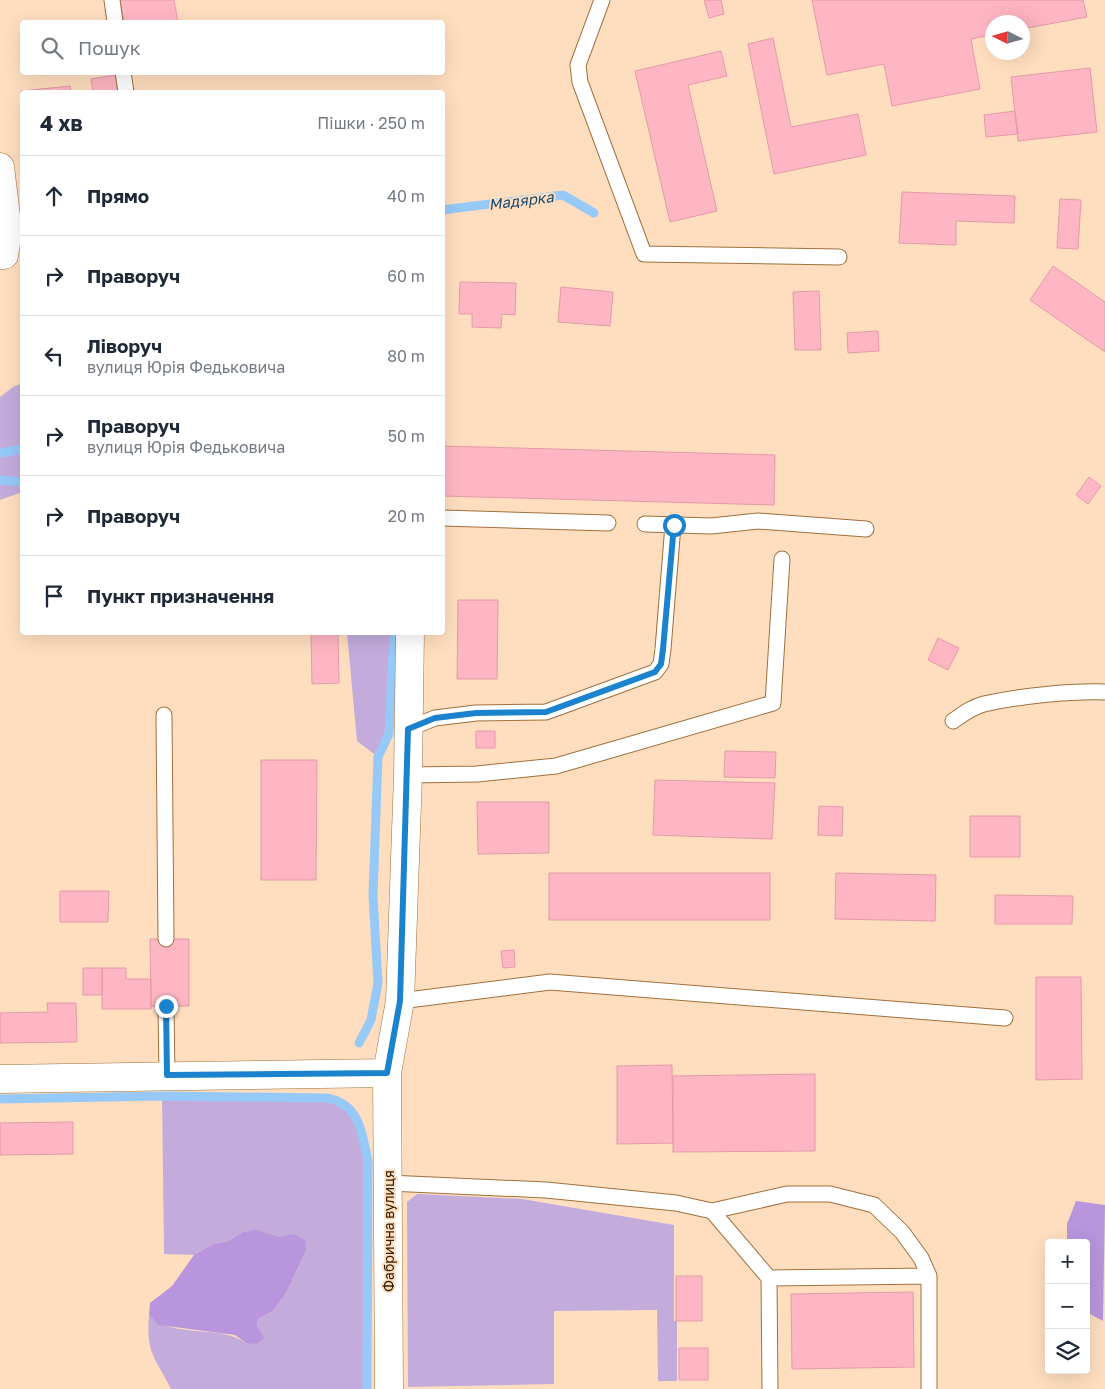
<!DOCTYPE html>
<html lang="uk">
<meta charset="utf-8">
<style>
body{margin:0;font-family:"Golos Text",sans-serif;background:#f2f2f3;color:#1f2937}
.controls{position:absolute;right:15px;bottom:15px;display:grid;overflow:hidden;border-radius:5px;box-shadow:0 5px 20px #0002}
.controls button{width:45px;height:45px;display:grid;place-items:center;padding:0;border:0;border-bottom:1px solid #e0e1e3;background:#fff;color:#1f2937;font:25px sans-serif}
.compass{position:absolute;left:985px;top:15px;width:45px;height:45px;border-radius:50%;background:#fff;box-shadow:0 5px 20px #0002;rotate:275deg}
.stop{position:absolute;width:15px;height:15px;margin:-11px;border:4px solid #1b82cd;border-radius:50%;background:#fff}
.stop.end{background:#1b82cd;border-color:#fff;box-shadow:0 1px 5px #0008}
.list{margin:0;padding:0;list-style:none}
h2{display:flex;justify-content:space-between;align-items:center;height:65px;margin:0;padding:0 20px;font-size:21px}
h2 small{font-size:16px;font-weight:400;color:#747a83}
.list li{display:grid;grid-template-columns:32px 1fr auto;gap:15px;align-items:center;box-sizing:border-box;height:80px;padding:0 20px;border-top:1px solid #e0e1e3}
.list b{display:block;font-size:19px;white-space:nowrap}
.list p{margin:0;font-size:16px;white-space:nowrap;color:#747a83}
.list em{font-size:16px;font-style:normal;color:#747a83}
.icon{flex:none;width:28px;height:28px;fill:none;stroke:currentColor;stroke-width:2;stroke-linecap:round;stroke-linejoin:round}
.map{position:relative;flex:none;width:1105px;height:1389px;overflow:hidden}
.search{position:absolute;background:#fff;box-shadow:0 5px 20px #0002;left:20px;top:20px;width:425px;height:55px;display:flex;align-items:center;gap:12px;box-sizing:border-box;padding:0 18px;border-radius:5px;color:#747a83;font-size:19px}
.panel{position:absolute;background:#fff;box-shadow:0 5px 20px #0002;left:20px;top:90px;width:425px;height:545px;border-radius:5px}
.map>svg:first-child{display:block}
.green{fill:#c3acdc}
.forest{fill:#b895dc}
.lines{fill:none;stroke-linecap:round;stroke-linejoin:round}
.stream{stroke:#96c9f8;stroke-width:9}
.building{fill:#ffb6c4;stroke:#e49aa8}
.service-casing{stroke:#9f703d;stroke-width:17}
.minor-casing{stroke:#9f703d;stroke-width:29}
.service{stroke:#fff;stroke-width:15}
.minor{stroke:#fff;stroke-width:28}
.route{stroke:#1b82cd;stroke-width:6}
.labels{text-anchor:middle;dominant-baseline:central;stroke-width:4;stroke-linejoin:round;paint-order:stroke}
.street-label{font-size:14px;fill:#33200a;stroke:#fedebf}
.water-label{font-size:15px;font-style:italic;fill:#1a496f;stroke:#fedebf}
</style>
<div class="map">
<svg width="1105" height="1389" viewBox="0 0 1105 1389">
<rect width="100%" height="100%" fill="#fedebf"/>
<path class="green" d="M22 383V492L0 500V397L13 387Z
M347 633H394L389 734 378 757 357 741Z
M162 1096 327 1098C360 1104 362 1133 368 1162L367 1389H171C155 1356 146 1355 149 1315 173 1340 218 1323 246 1343L257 1326 258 1319 273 1311 286 1293 306 1251 280 1237 255 1229 243 1232 228 1241 213 1244 194 1255 164 1254Z
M417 1194 522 1199 674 1225V1321H677V1381H658L657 1310 554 1311V1384L408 1387 407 1202Z"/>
<path class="forest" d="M1076 1201 1105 1205 1103 1321 1086 1312V1243H1067V1224Z
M255 1229 280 1237 294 1234 305 1240 306 1251 286 1293 273 1311 258 1319 257 1326 264 1338 256 1344 246 1343 235 1335 159 1325 149 1315 150 1303 172 1286 194 1255 213 1244 228 1241 243 1232Z"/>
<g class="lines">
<path class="stream" d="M442 210 563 195 594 213
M0 453 22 449
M0 480 22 482
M359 1043 371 1020 378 983 373 896 378 757 389 734 394 632
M0 1099 162 1096 327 1098C360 1104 362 1133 368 1162L367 1389"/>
</g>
<path class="building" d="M120 0H174L178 22H124Z
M704 0H721L724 14 709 18Z
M812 0H1083L1087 17 1022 29V22H992V35L971 39 980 89 892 106 884 64 827 75Z
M773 38 791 127 858 114 866 155 774 174 748 44Z
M721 51 727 76 688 85 717 211 670 222 635 71Z
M1090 68 1097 132 1018 141 1011 77Z
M115 75 118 92H93L91 79Z
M70 86 71 92H22V109L21 91Z
M1015 111 1018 134 986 137 984 115Z
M902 192 1015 196 1014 223 956 221V245L899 243Z
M1060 199 1081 200 1078 249 1057 248Z
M1053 266 1105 302V352L1030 300Z
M460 282 516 283 515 315 502 314 501 328 472 327V314H459Z
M561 287 613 292 610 326 558 322Z
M819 291 821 350H795L793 292Z
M878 331 879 351 848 353 847 333Z
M442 446 775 455 774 505 442 496Z
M1089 477 1101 486 1088 504 1076 495Z
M458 600H498L497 679H457Z
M311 632H338L339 683 312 684Z
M938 638 959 648 948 670 928 660Z
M476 731H495V748H476Z
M725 751 776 752 775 778 724 777Z
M261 760H317L316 880H261Z
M655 780 775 783 772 839 653 835Z
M477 802H549V853L478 854Z
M819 806 843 807 842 836 818 835Z
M970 816H1020V857H970Z
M549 873H770V920H549Z
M836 873 936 875 935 921 835 919Z
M60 891H109L108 922H60Z
M995 895 1073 896 1072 924H995Z
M150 939H189V1006H151Z
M514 950 515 967 503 968 501 951Z
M83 968H102V995H83Z
M102 968H126V979H151V1009H102Z
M1036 977H1081L1082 1079 1036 1080Z
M47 1003H76L77 1042 0 1043V1013L48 1012Z
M672 1065 673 1143 617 1144V1066Z
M815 1074V1151L673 1152V1076Z
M73 1122V1154L0 1155V1123Z
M676 1276H702V1321H676Z
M913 1292 914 1367 792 1369 791 1294Z
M679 1348H708V1380H679Z"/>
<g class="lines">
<g class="service-casing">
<path id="service" d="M112 0 115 22
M602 0 578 65 580 82 644 254 839 257
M123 72 126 92
M442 518 608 523
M645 524 711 526 758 521 866 529
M164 715 166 939
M953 721C963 714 972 707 984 704 1019 696 1069 691 1105 692
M408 729 435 718 476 713 546 712 655 672 661 664 663 649 673 525
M408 775 477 774 556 766 773 703 782 559
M400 1001 550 982 1005 1018
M166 1006 167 1075
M388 1183 546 1190 676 1203 712 1211 787 1194H830L874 1205 902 1232 921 1258 929 1276V1389
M712 1211 769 1278 929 1276
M769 1278 770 1389"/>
</g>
<g class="minor-casing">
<path id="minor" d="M0 167 8 232 4 255H0
M387 1073 389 1389
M0 1079 387 1073 400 1001 408 775 410 632"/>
</g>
<use href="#service" class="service"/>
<use href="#minor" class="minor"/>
</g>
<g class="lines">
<path class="route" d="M166 1006 167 1075 387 1073 400 1001 408 729 435 718 476 713 546 712 655 672 661 664 663 649 674 525"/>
</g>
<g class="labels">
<g class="street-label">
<text transform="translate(388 1231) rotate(-90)">Фабрична вулиця</text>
</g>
<g class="water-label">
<text transform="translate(521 200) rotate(-7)">Мадярка</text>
</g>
</g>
</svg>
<div class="controls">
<button>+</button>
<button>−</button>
<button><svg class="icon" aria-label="layers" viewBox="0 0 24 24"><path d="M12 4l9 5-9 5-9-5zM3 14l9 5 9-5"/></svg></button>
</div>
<svg class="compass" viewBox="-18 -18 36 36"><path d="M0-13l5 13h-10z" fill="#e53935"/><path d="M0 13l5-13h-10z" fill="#747a83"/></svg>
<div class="stop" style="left:674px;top:525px"></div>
<div class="stop end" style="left:166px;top:1006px"></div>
<div class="search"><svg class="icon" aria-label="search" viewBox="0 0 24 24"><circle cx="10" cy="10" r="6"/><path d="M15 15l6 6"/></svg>Пошук</div>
<section class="panel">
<h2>4 хв<small>Пішки · 250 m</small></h2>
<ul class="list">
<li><svg class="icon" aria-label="ahead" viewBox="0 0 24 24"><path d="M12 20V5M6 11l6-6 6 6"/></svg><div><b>Прямо</b></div><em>40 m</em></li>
<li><svg class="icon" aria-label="right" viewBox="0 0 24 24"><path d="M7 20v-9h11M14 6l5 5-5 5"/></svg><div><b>Праворуч</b></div><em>60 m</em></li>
<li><svg class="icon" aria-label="left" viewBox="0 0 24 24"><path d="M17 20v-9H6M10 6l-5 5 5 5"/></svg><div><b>Ліворуч</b><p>вулиця Юрія Федьковича</p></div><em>80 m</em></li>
<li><svg class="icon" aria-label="right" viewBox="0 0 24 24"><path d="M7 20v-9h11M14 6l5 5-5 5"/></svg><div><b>Праворуч</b><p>вулиця Юрія Федьковича</p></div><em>50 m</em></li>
<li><svg class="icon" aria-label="right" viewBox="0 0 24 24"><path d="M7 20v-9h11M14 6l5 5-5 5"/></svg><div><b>Праворуч</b></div><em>20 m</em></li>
<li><svg class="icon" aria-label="arrive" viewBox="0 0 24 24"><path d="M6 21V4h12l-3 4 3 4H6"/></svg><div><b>Пункт призначення</b></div></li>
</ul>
</section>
</div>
